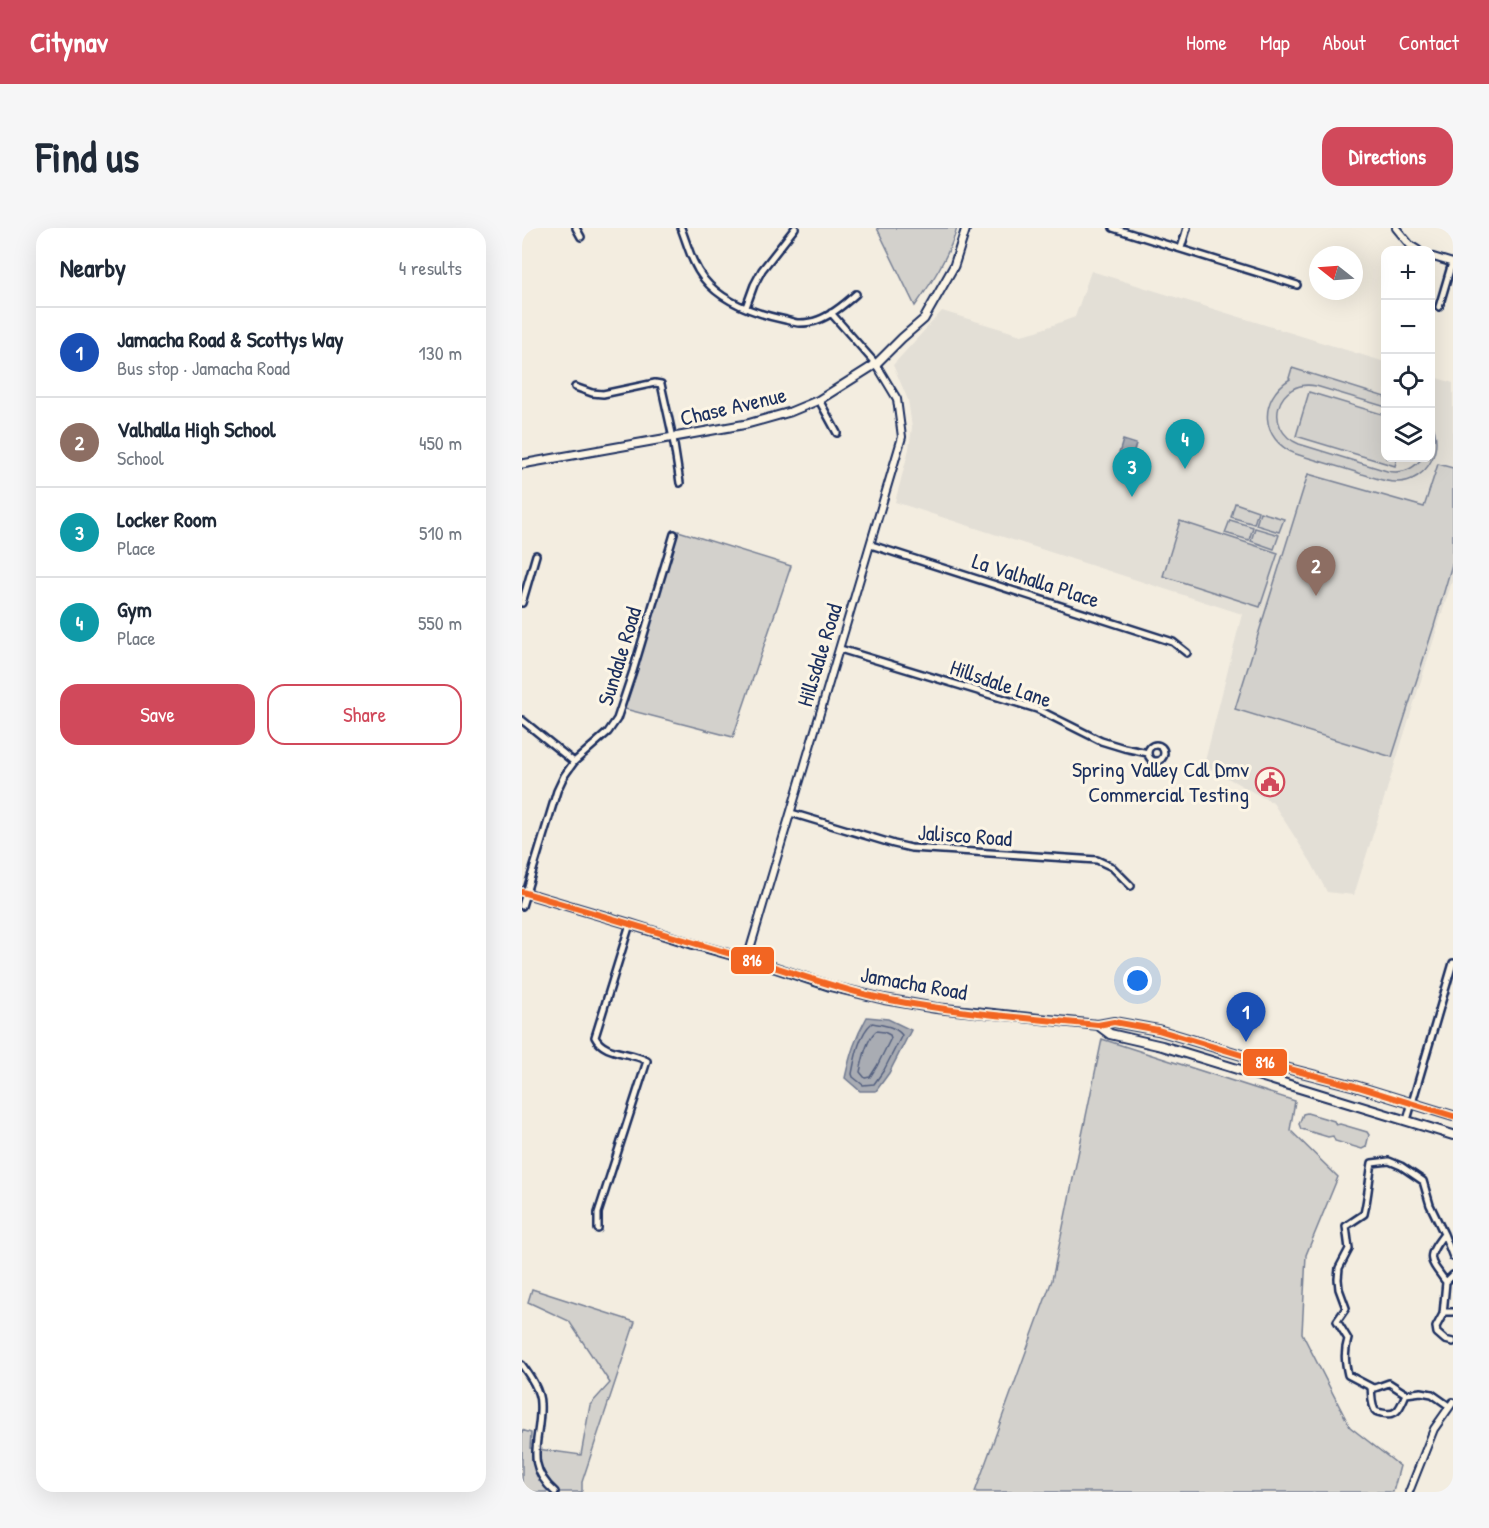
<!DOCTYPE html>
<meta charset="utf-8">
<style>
body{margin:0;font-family:"Patrick Hand",sans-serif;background:#f6f6f7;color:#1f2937}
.controls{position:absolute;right:18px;top:18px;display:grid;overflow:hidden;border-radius:12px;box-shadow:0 6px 24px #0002}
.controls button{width:54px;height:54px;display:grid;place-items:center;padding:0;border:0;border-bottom:2px solid #e0e1e3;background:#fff;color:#1f2937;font:30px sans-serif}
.compass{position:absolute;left:787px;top:18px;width:54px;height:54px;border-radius:50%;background:#fff;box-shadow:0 6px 24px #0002;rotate:287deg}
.you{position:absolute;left:616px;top:753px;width:21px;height:21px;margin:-15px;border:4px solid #fff;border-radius:50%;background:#1a73e8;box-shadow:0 0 0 9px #1a73e833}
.badge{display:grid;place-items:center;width:39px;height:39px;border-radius:50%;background:#d1495b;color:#fff;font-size:20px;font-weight:700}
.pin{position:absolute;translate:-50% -50px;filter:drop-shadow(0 2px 3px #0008)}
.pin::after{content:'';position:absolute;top:32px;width:21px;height:18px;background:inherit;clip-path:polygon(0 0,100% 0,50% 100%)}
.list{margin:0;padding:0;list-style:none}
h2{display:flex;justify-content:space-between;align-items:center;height:78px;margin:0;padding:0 24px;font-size:26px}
h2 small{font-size:20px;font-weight:400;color:#747a83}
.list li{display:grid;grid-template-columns:39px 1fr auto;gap:18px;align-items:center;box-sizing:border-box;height:90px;padding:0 24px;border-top:2px solid #e0e1e3}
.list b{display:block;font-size:22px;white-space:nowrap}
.list p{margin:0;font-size:20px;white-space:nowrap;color:#747a83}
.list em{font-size:20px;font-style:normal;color:#747a83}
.actions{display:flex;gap:12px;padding:18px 24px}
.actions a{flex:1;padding:14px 0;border:2px solid #d1495b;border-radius:18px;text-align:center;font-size:21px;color:#d1495b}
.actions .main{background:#d1495b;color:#fff}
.icon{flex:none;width:33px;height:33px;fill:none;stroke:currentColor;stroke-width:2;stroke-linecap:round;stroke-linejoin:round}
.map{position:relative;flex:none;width:931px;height:1264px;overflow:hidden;border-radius:18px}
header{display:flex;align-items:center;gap:36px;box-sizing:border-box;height:84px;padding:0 30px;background:#d1495b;color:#fff}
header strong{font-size:28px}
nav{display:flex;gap:33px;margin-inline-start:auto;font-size:21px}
.intro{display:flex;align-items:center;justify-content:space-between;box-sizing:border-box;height:144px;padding:0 36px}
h1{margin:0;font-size:42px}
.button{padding:15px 27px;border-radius:18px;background:#d1495b;color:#fff;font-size:21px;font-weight:700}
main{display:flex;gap:36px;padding:0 36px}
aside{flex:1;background:#fff;border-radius:18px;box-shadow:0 6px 24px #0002}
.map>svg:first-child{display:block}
.built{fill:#e3dfd6}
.green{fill:#d3d1cc;stroke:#778095;stroke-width:1.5}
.water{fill:#a9acb3;stroke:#707a91;stroke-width:1.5}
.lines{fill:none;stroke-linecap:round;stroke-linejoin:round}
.shore{stroke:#546180;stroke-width:1.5}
.minor-casing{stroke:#1b2f5e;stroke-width:10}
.tertiary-casing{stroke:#1b2f5e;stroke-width:10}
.secondary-casing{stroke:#1b2f5e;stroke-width:11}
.primary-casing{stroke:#1b2f5e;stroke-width:12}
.minor{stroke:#fcf5e5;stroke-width:5}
.tertiary{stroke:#fcf5e5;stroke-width:6}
.secondary{stroke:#fcf5e5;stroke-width:7}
.primary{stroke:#fcf5e5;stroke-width:8}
.bus-1-casing{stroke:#fcf5e5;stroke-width:10}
.bus-1{stroke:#f26522;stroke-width:6}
.labels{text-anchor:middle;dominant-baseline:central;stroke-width:6;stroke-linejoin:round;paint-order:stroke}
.street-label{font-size:22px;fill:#1b2f5e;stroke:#fcf5e5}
.poi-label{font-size:22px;fill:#1b2f5e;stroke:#fcf5e5;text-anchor:end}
.line-badge{stroke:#fcf5e5;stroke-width:2}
.badge-label{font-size:16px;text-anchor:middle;font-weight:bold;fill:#fff}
</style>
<header>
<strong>Citynav</strong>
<nav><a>Home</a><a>Map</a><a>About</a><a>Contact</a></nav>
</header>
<div class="intro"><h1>Find us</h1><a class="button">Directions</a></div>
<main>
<aside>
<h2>Nearby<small>4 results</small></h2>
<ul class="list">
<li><span class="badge" style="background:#1a4fb4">1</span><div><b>Jamacha Road &amp; Scottys Way</b><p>Bus stop · Jamacha Road</p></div><em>130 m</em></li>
<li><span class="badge" style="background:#8d6e63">2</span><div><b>Valhalla High School</b><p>School</p></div><em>450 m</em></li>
<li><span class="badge" style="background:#0f9aa8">3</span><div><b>Locker Room</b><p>Place</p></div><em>510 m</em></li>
<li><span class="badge" style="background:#0f9aa8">4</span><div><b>Gym</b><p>Place</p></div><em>550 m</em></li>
</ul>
<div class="actions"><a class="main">Save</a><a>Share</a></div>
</aside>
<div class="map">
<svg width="931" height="1264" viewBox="0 0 931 1264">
<rect width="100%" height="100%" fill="#f3ede0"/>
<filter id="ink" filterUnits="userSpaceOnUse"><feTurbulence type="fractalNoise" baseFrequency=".0167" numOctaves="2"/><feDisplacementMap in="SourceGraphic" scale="12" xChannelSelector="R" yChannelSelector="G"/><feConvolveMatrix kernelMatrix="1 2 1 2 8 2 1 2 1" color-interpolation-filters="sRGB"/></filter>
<g filter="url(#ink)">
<path class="built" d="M569 43 863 134 864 230H908L909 148 931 155V350L832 667 805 664 789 634 751 575 682 537 720 386 373 274 387 221 390 199 386 172 371 137 420 83 499 107 515 103 553 89Z"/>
<path class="green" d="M355 0H435C427 28 410 54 393 78Z
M770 140 863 169 864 179 794 158C755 150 740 201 777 216L865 243C880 246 891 242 900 230H908L909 193C915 206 916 220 909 233 903 245 890 254 876 254 864 255 852 249 840 246 818 239 796 233 774 226 738 212 736 171 768 151L767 150Z
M787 164 863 187 864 230H875L873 238 774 208Z
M916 236 931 240V333L912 398 870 529 713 481 786 246 902 279Z
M713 275 736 283 732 296 709 289Z
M738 284 762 291 757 304 734 297Z
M708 292 731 299 727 312 703 305Z
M658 293 756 325 738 379 641 348Z
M733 300 757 307 752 321 729 313Z
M153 302 269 338 211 509 99 480Z
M580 811 773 873 768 902 816 949 784 1027 780 1105 828 1199 878 1238 871 1264H453L530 1052Z
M785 885 812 893 814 897 818 896 845 904 847 907 844 919 840 921 813 913 811 908 806 909 779 901 777 896 781 886Z
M10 1061 113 1094 60 1254V1264H0V1202L9 1205 8 1220 59 1227 68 1177 88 1155 47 1093 6 1074Z"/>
<path class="water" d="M601 212 614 216 608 236 595 232Z
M345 789 366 791 389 802 367 845 354 863H338L323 850C328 827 333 810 345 789Z"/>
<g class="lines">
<path class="shore" d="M350 795C361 797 373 798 380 807L362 842 352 856 341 857 331 849 330 846C333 830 337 806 350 795Z
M354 803 362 804 368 807 369 810 355 838 348 849 343 850 338 844C341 831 344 812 354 803Z"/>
<g class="minor-casing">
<path id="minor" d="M54 0 59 9
M159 0C166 18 170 36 182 51 201 75 235 86 264 92 268 93 273 95 277 95 282 95 291 94 296 92 310 87 323 76 334 66
M591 0 775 57
M659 20 665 0
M224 79 232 57 240 42 273 0
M917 79 930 35
M309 85 354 136
M53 159 70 165 81 166 133 155 139 156 151 210 158 255
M297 172 315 205
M349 317 651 414 665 425
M0 375 14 327
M318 421 515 481 579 513 602 520 626 525
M0 492 52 534
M626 525a8 8 0 1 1 16 0a8 8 0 1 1-16 0Z
M269 585 372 616 389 620 575 632 590 639 609 658
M0 678 35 563 42 548 52 534 86 504 95 491 111 443 152 306
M885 892 931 735
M76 1001V985L125 833C107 823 82 827 73 809L108 696
M922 1006C904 1030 906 1030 924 1054
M931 1047 924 1054 921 1086 914 1099 915 1105 923 1112 931 1114
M921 1084H931
M0 1137C8 1148 18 1162 18 1176 20 1211 0 1235 33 1264
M849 1159C850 1165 849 1174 852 1180 853 1184 855 1184 860 1185 876 1189 878 1179 884 1166
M927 1178 910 1166 899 1164 884 1166 867 1155 853 1160 849 1159 826 1147C823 1134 822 1124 826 1111L815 1093 824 1080 817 1061 816 1051 817 1040 827 1021 824 998 842 986C846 969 847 952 850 935L867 933 879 938 901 953 908 977 922 1006 931 1029"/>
</g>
<g class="tertiary-casing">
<path id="tertiary" d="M874 0 888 17 896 22
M908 28 931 35
M225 731 380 209 375 171 354 136
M887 1264 912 1201 931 1174"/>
</g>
<g class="secondary-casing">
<path id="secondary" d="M0 236 225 196 268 184 297 172 354 136 380 110 402 91 432 38 444 0"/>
</g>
<g class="primary-casing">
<path id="primary" d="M0 664 108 696 171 716 239 735 308 758 362 771 414 780 576 797 592 794 636 802 756 838 833 858 931 888
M576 797 588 806 640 818 931 907"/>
</g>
<use href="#minor" class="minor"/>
<use href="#tertiary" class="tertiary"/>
<use href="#secondary" class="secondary"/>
<use href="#primary" class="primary"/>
<g class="bus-1-casing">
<path id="bus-1" d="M0 664C79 687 157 711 236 734 279 747 319 762 363 771 433 785 505 790 576 797L592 794 636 802 756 838 833 858 931 888"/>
</g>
<use href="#bus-1" class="bus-1"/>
</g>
</g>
<defs>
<g id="civic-ring" transform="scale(1.5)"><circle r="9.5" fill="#fcf5e5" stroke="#d1495b" stroke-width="1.5"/><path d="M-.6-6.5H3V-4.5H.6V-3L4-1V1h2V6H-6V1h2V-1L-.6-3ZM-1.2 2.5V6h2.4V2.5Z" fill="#d1495b"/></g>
</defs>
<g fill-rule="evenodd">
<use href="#civic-ring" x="748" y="554"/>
</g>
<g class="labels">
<g class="street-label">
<text transform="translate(211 178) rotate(-13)">Chase Avenue</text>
<text transform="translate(514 352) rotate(18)">La Valhalla Place</text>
<text transform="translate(297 427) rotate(-73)">Hillsdale Road</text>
<text transform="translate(97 428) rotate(-73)">Sundale Road</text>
<text transform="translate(479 455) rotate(19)">Hillsdale Lane</text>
<text transform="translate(443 607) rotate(4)">Jalisco Road</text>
<text transform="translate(392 755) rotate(10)">Jamacha Road</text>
</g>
<g class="poi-label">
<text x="727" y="541">Spring Valley Cdl Dmv<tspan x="727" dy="25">Commercial Testing</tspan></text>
</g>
</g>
<g class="line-badge">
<rect x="208" y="718" width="45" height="29" rx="6" fill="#f26522"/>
<rect x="720" y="820" width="46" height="29" rx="6" fill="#f26522"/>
</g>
<g class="badge-label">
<text x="230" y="738">816</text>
<text x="743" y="840">816</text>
</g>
</svg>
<div class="controls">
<button>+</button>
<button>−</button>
<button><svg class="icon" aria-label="locate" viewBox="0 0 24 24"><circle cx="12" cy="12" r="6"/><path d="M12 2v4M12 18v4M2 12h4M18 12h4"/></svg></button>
<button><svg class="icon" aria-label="layers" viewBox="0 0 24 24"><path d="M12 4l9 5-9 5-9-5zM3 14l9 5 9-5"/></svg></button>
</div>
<svg class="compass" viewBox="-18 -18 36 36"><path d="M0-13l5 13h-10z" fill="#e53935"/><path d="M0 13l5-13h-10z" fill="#747a83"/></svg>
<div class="you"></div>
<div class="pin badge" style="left:724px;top:814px;background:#1a4fb4">1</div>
<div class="pin badge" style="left:794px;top:368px;background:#8d6e63">2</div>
<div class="pin badge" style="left:610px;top:269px;background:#0f9aa8">3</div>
<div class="pin badge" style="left:663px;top:241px;background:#0f9aa8">4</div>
</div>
</main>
